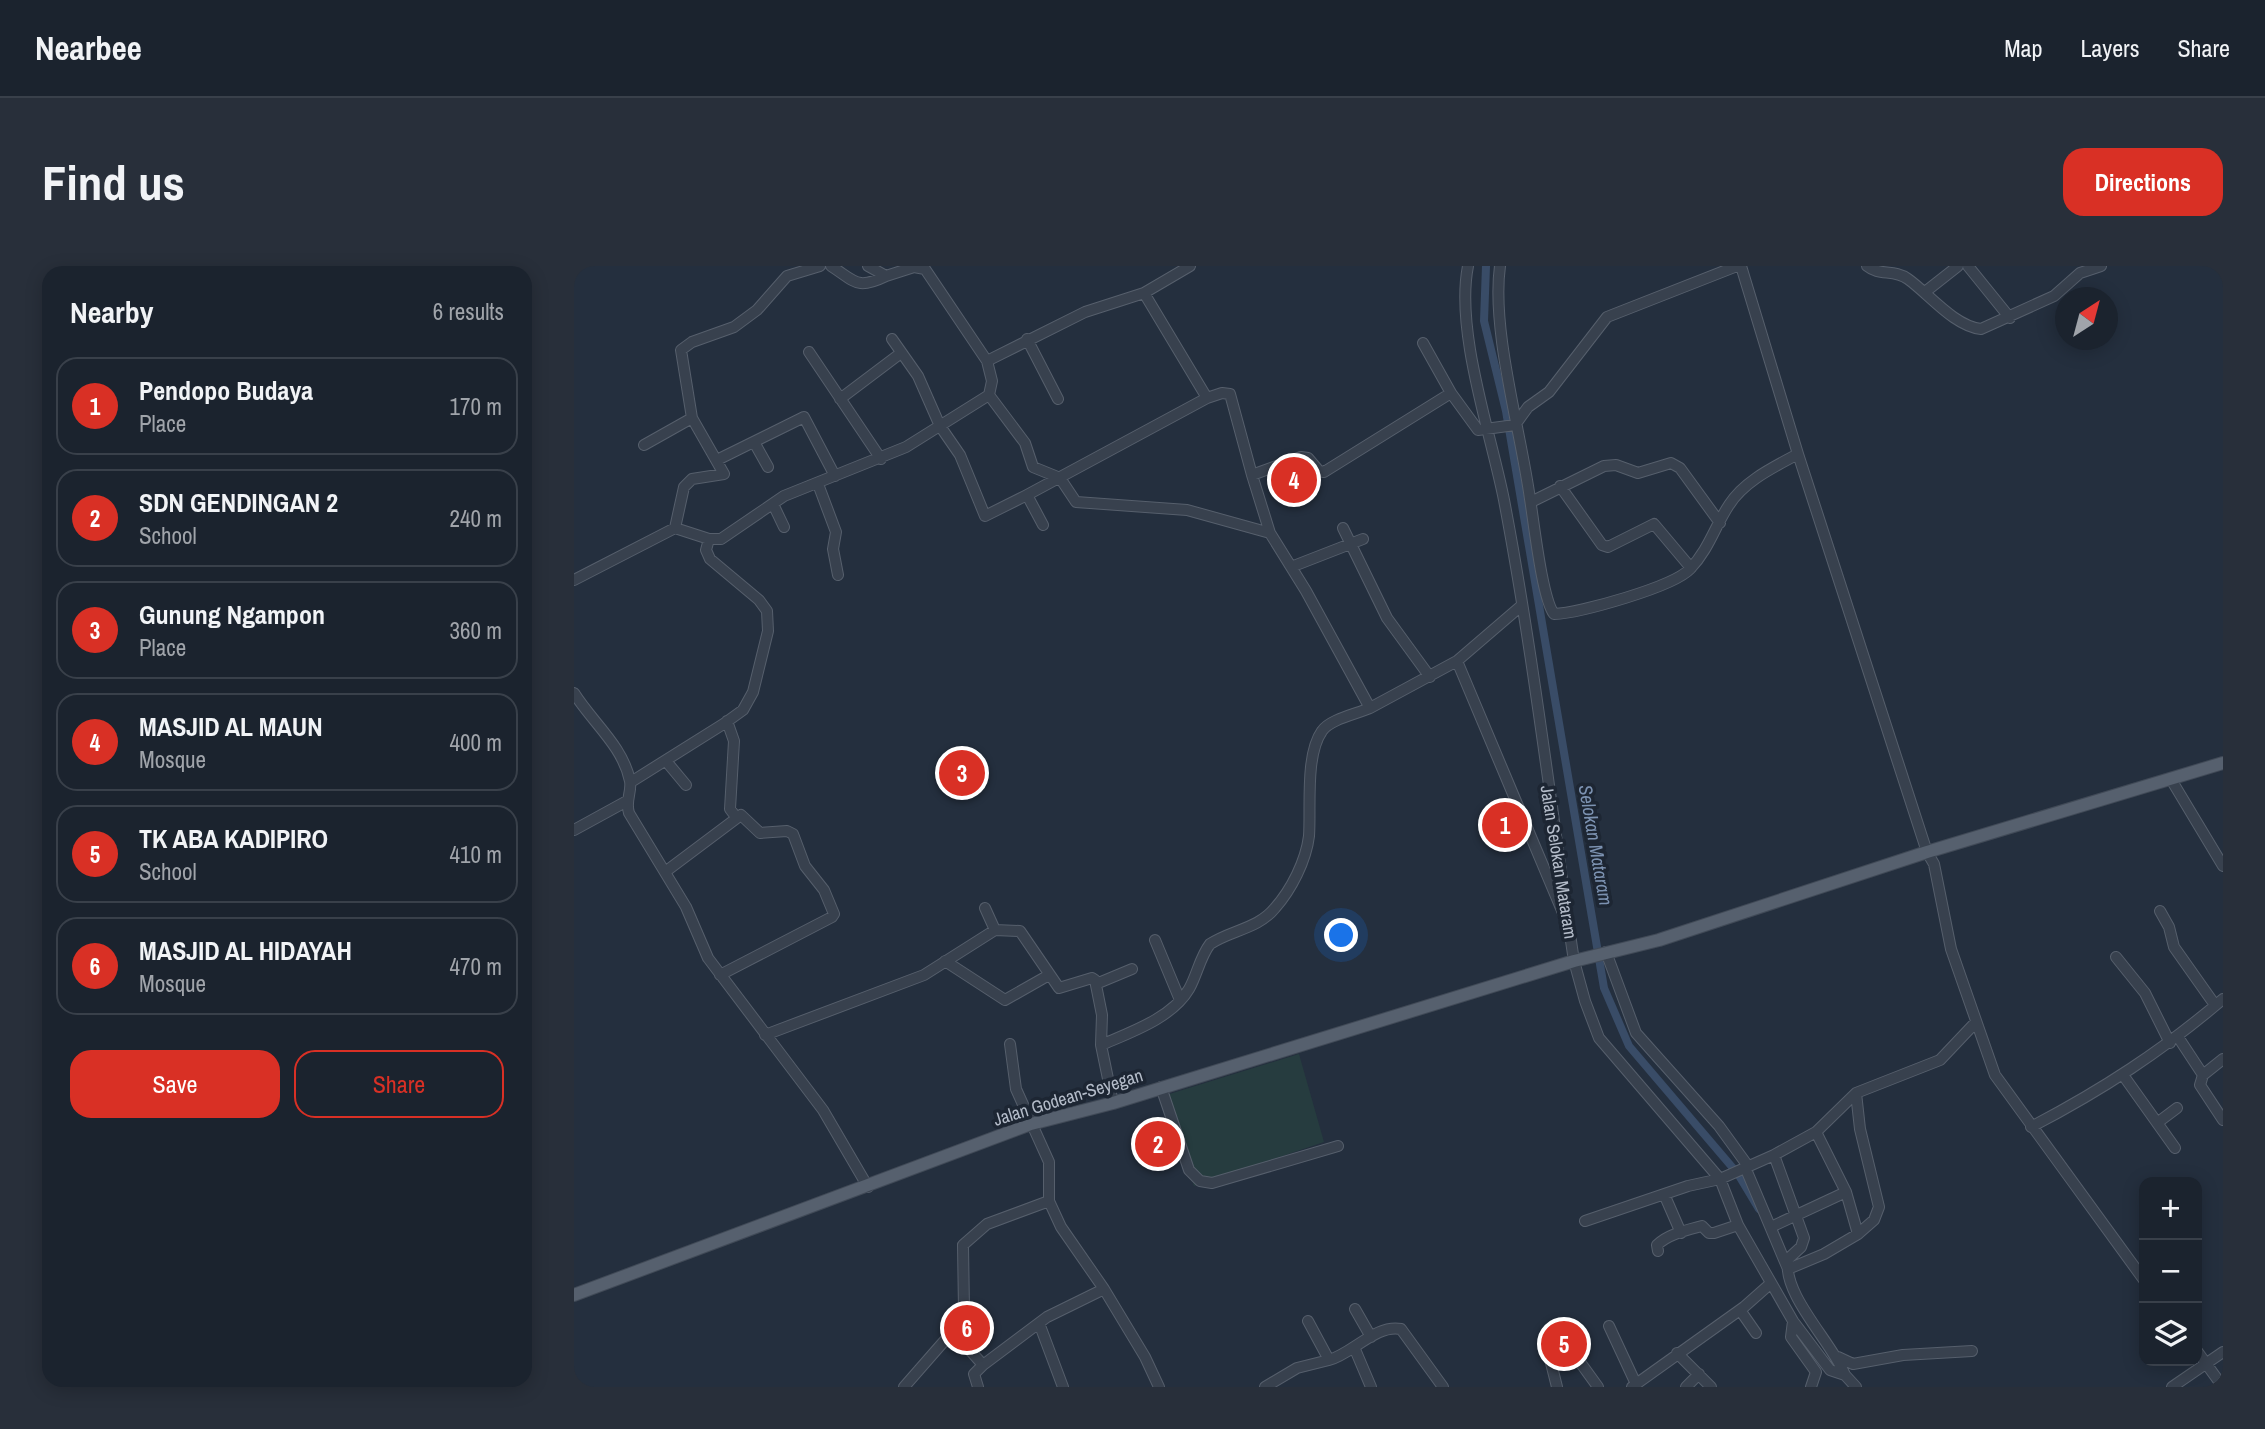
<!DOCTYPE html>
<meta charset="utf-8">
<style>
body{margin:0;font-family:"Archivo Narrow",sans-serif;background:#282f3a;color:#f1f3f6}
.controls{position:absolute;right:21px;bottom:21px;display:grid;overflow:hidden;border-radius:14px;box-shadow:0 4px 18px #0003}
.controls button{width:63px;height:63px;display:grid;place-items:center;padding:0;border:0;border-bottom:2px solid #39404a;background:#1b232e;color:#f1f3f6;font:35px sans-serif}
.compass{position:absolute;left:1481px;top:21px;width:63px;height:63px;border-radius:50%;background:#1b232e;box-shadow:0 4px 18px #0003;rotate:36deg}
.you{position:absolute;left:768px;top:670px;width:24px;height:24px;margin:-18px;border:5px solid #fff;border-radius:50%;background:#1a73e8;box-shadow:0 0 0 10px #1a73e833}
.badge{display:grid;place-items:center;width:46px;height:46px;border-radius:50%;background:#d93025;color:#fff;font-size:23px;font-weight:700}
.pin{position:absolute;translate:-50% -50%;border:4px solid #fff;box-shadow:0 2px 7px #0006}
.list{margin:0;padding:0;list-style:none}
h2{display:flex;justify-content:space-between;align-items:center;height:91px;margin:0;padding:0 28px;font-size:30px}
h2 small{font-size:23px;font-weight:400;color:#a0a4aa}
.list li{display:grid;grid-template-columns:46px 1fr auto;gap:21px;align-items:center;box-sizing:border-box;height:98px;margin:0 14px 14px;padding:0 14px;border:2px solid #39404a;border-radius:21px}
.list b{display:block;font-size:26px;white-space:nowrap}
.list p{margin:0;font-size:23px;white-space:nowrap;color:#a0a4aa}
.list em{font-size:23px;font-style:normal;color:#a0a4aa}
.actions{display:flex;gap:14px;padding:21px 28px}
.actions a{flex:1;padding:16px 0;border:2px solid #d93025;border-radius:21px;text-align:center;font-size:24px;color:#d93025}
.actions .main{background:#d93025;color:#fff}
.icon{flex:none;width:38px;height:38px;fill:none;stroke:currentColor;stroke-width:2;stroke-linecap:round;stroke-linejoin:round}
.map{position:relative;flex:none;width:1649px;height:1121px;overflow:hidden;border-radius:21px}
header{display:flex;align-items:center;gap:42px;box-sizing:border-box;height:98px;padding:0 35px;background:#1b232e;border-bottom:2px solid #39404a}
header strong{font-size:33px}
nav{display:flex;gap:38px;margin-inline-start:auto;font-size:24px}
.intro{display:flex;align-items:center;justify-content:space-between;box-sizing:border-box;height:168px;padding:0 42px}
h1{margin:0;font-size:49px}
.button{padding:18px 32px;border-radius:21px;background:#d93025;color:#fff;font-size:24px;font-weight:700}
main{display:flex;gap:42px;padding:0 42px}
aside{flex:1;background:#1b232e;border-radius:21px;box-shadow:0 4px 18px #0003}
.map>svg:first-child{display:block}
.green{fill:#263c3f}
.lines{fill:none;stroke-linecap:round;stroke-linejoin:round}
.canal{stroke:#394c67;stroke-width:8}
.minor-casing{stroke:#565f6c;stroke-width:12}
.major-casing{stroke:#414a57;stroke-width:14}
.minor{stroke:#38414e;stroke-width:10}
.major{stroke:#56606e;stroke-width:12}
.labels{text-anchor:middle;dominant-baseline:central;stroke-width:7;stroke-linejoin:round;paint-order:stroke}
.street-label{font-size:18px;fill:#b4bcc9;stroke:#1d2633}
.water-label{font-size:19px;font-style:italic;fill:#7c92b1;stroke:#1d2633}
</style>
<header>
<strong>Nearbee</strong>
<nav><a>Map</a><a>Layers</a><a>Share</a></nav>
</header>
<div class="intro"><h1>Find us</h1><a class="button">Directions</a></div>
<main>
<aside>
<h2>Nearby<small>6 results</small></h2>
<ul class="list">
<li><span class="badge">1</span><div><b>Pendopo Budaya</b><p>Place</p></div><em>170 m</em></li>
<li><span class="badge">2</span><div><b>SDN GENDINGAN 2</b><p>School</p></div><em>240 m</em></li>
<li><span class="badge">3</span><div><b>Gunung Ngampon</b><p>Place</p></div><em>360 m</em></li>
<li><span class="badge">4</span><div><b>MASJID AL MAUN</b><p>Mosque</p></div><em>400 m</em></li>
<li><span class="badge">5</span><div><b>TK ABA KADIPIRO</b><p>School</p></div><em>410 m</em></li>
<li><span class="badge">6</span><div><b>MASJID AL HIDAYAH</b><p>Mosque</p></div><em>470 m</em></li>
</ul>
<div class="actions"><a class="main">Save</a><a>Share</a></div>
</aside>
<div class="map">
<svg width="1649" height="1121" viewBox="0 0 1649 1121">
<rect width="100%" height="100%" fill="#242f3e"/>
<path class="green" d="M725 788 750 876 620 920 589 830Z"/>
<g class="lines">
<path class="canal" d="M912 0 910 55 932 145 1030 722 1055 780 1164 908 1185 943"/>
<g class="minor-casing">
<path id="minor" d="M257 0C282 16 283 24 312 10
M294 0 312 10 340 1 351 3 413 95
M894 0C881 65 917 168 930 234 959 386 977 542 1000 695L1011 735 1025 772 1146 913 1164 959 1219 1055 1256 1104 1271 1109 1282 1121
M926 0C917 64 947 166 956 233 960 257 968 332 980 348 1006 347 1099 321 1116 303 1135 283 1141 260 1155 239 1170 215 1200 201 1224 188
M1167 0 1224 188 1353 586 1360 598 1377 683 1421 809 1570 1014
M1293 0C1305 10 1320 3 1334 13 1355 28 1380 60 1407 63L1480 30 1506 7 1527 0
M1394 0 1436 52
M1351 26 1384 0
M570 27 633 132 648 127 656 128 678 209
M318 73 344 110 366 160 386 189 411 250 453 229
M453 73 484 133
M849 77 877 127
M235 86 307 193
M415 129 451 177 459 201 486 212 502 236 613 244 696 267
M266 133 327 87
M180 176 194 201
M70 179 118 152
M143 194 230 151 261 210
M244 218 262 266 259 283 264 309
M986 220 1028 279 1034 281 1080 258 1117 302
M957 236 1030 200 1042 199 1064 207 1097 197 1106 202 1146 257
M199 238 210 261
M469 259 453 229 633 132
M101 262 110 221 118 213 150 208 118 152 107 84 118 76 160 61 183 44 213 10 246 0
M769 262 813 352 856 411
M717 301 789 273
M0 314 101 262 135 273H147L210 230 332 181 415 129 418 115 413 95 511 46 570 27 616 0
M947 340 883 395 796 442 732 325 696 267 678 209 727 191 734 192 745 205 750 206 877 127 904 164 941 159 954 141 975 126 1033 51 1163 0
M883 395 989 647
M0 427C18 456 49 480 56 515 58 526 51 535 55 547L112 641 134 692 249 844 294 921
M153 455 160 475 156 543 162 551
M92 495 112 519
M1598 515 1649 600
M57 516 151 457 169 444 179 426 194 365 193 345 185 334 136 293 132 284 135 273
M0 564 53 535
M91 606 167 549 186 567 213 565 219 568 231 600 250 624 260 648 258 651 146 709
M411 642 421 664
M1586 645 1595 661 1600 681 1641 739
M581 674 606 734
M1032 686 1062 767 1145 860 1174 900
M1542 691 1571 727 1596 777
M371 695 431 734 475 709
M522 718 558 703
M191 769 350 709 421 664 446 665 485 722 518 712 521 714 528 749 527 779 539 837
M1604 771 1629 809 1626 819 1649 854
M436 778 442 823 475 896V935L487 961 530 1023 571 1091 585 1121
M527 779C557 766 598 752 615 723 623 709 626 691 636 678 657 664 684 663 701 642 717 624 732 595 735 570 737 542 731 489 748 465 756 453 783 448 796 442
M1549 809 1601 882
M1629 809 1649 793
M587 821 615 904 626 915 638 917 764 880
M1583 857 1603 842
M1457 861C1528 824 1588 785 1649 733
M1242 866 1272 926 1284 968 1300 954 1305 941 1286 863 1282 827
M1200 889 1230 972 1227 981 1214 993C1208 1029 1258 1076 1271 1109
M1171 901 1214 1003 1250 988 1284 968
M1090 928 1107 967
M1011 955 1114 920 1146 913 1200 889 1242 866 1282 827 1366 794 1402 756
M1197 961 1272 926
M1084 985 1083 979C1094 968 1113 964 1128 960L1135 967H1140L1164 959
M781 1043 797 1071
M1166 1044 1182 1067
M734 1055 755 1094C778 1088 802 1058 827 1063L869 1121
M1219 1055 1217 1071 1242 1106 1237 1121
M465 1057 489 1121
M1035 1060 1062 1118
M379 1065 409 1099
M780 1081 797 1121
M998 1085 1024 1121
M1623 1085 1649 1121
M1103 1087 1137 1121
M1264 1091 1279 1098 1329 1089 1398 1085
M976 1093 983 1121
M330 1121 379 1065 390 1044 389 979 413 958 475 935
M404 1121 400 1108 409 1099 473 1051 530 1023
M691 1121 723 1102 755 1094
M1058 1121 1170 1041 1196 1018
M1112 1121 1125 1108
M1598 1121 1649 1086"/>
</g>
<g class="major-casing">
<path id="major" d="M0 1029 457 858 539 837 1000 695 1085 674 1353 586 1649 497"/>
</g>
<use href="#minor" class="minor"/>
<use href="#major" class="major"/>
</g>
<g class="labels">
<g class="street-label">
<text transform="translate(985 596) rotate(81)">Jalan Selokan Mataram</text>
<text transform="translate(494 831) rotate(-17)">Jalan Godean-Seyegan</text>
</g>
<g class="water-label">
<text transform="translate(1022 579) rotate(80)">Selokan Mataram</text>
</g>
</g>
</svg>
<div class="controls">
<button>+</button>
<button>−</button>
<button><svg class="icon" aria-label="layers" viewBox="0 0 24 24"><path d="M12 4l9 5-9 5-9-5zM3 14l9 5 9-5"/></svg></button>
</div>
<svg class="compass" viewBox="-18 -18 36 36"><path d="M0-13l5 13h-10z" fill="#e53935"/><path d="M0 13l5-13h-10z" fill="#a0a4aa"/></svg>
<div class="you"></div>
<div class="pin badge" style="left:931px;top:559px">1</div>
<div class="pin badge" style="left:584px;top:878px">2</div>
<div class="pin badge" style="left:388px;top:507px">3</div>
<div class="pin badge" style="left:720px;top:214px">4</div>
<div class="pin badge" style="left:990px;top:1078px">5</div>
<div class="pin badge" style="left:393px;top:1062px">6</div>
</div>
</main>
